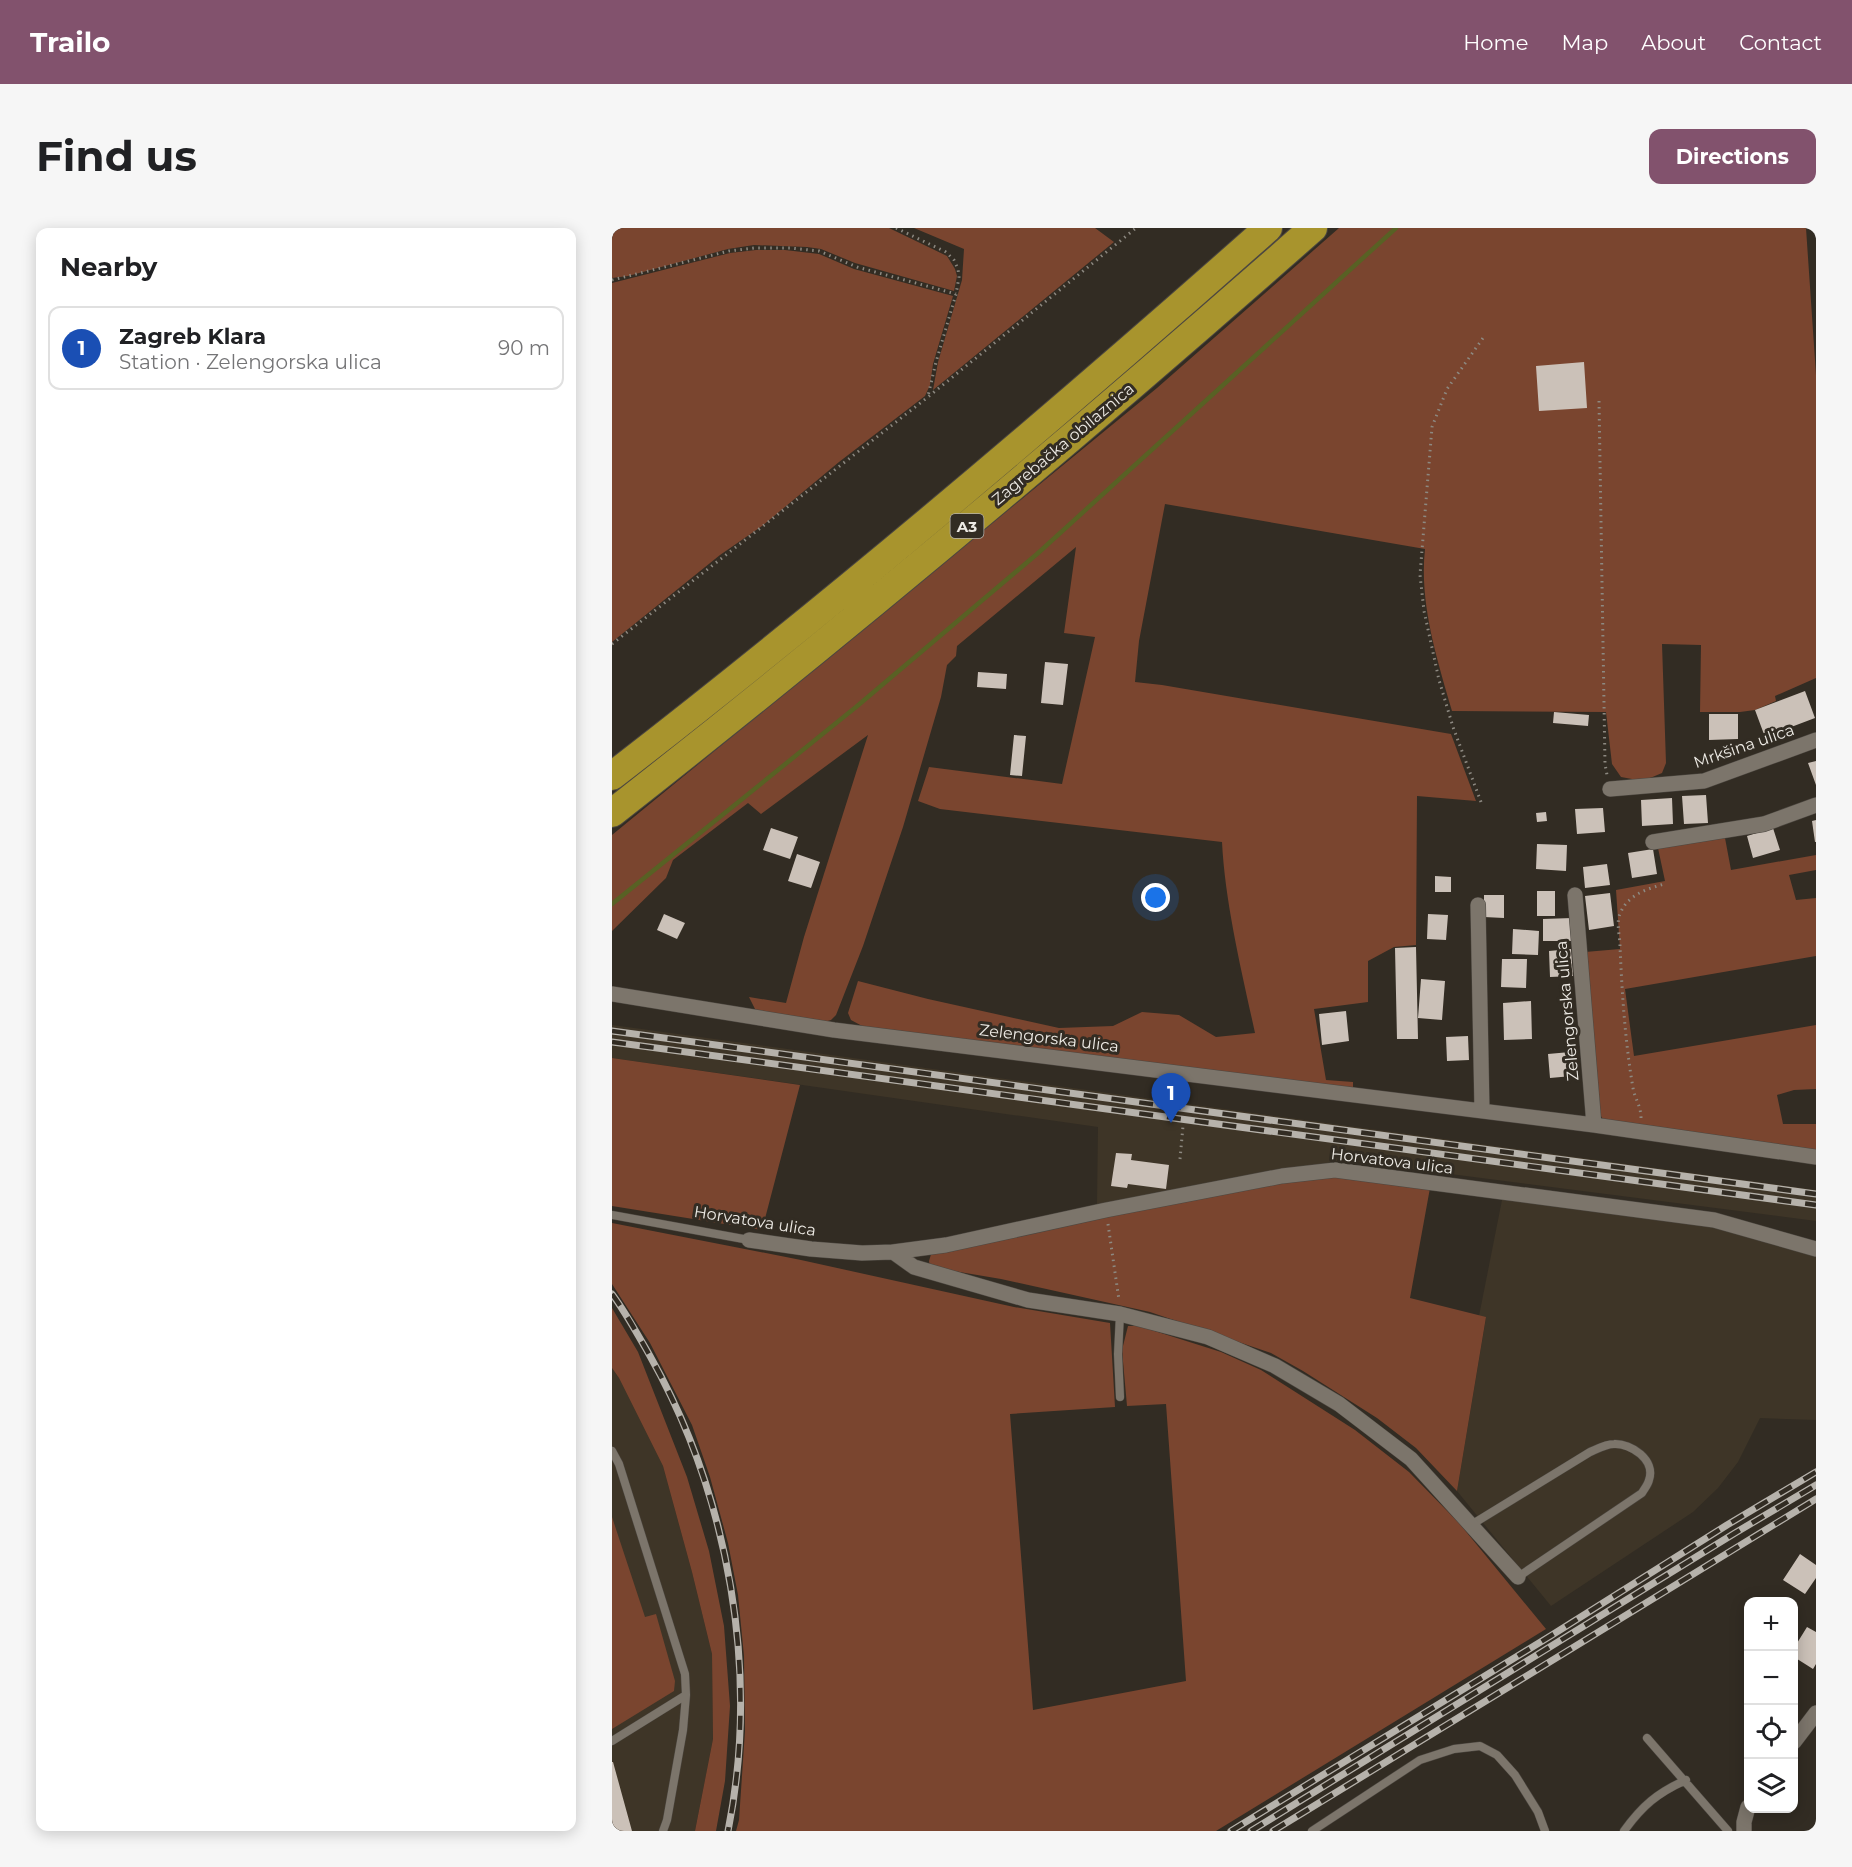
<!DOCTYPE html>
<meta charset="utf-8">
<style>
body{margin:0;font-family:Montserrat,sans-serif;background:#f6f6f6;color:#202124}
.controls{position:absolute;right:18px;bottom:18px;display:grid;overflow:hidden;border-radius:12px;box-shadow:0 3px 15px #0003}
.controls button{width:54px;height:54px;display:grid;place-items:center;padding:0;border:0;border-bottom:2px solid #e0e0e0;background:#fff;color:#202124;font:30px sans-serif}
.you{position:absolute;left:544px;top:670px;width:21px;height:21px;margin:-15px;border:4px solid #fff;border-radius:50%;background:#1a73e8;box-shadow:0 0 0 9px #1a73e833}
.badge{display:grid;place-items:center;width:39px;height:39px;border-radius:50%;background:#82526d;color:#fff;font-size:20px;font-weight:700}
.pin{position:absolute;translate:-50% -50px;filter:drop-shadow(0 2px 3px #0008)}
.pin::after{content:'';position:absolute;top:32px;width:21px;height:18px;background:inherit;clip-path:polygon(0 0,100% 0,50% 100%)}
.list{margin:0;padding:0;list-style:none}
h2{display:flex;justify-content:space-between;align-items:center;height:78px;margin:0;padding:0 24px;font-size:26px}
h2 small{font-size:20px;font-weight:400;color:#757577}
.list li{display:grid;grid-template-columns:39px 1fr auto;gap:18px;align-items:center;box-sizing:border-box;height:84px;margin:0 12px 12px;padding:0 12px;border:2px solid #e0e0e0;border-radius:12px}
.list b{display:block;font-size:22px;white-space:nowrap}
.list p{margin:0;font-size:20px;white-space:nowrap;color:#757577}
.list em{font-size:20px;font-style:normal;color:#757577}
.icon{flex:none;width:33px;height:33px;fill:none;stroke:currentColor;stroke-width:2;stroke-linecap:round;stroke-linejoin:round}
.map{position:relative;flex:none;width:1204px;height:1603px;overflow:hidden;border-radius:12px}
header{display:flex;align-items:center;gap:36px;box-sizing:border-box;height:84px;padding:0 30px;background:#82526d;color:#fff}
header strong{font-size:28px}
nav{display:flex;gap:33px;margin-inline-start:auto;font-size:21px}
.intro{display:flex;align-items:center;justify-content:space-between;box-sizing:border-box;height:144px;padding:0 36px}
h1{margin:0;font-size:42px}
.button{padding:15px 27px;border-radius:12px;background:#82526d;color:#fff;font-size:21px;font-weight:700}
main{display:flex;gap:36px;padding:0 36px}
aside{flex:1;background:#fff;border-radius:12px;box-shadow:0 3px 15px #0003}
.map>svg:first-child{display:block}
.built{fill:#3e3527}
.green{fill:#7a452f}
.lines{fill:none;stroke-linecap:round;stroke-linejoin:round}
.stream{stroke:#586124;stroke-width:4.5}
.building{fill:#cbc1b8}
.lane-casing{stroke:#4c4740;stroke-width:9}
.street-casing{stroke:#4c4740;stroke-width:16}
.highway-casing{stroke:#4c4740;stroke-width:30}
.path{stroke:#8d8981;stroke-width:3;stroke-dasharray:1.5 4.5;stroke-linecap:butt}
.lane{stroke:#7c756b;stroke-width:8}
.street{stroke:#7c756b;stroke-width:15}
.highway{stroke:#a8942d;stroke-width:28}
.rail-casing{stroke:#b6b2ab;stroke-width:7}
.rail{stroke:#322c23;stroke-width:4.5;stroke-dasharray:14;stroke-linecap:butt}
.labels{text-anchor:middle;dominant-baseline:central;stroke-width:6;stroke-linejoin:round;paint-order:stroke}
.shield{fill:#322c23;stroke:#b5b1aa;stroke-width:1.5}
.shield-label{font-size:15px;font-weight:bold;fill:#edeae4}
.street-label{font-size:16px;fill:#edeae4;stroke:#322c23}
</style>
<header>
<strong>Trailo</strong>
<nav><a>Home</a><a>Map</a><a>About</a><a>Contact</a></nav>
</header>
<div class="intro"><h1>Find us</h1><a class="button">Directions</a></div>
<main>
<aside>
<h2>Nearby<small></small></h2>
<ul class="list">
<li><span class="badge" style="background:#1a4fb4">1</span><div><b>Zagreb Klara</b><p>Station · Zelengorska ulica</p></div><em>90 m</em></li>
</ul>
</aside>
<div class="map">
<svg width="1204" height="1603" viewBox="0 0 1204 1603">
<rect width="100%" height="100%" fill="#322c23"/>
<path class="built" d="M0 797 1204 962V993L730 932 554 966 485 976 486 899 0 830Z
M891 967 1106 998 1204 1025V1192L1148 1190 1126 1234 1106 1260 1081 1284 939 1378 845 1263 874 1090 867 1088Z
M0 1140 7 1150 51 1238 80 1344 100 1426 101 1511 83 1603H0Z"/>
<path class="green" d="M0 0H277L335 28 343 41 345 48 342 63 243 35 209 21 195 19 142 17 116 21 16 48 0 50Z
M302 0H483L502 14 321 162 326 134 350 52 352 21Z
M727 0H1194L1204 147V450L1163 468 1164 473 1143 482 1128 484H1088L1089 417 1050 416 1054 535 1050 545 1031 553 1009 549 1000 536 994 484 840 483C825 431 807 375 813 321L553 276 527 413 523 454 550 457 839 506 864 573 805 568 804 717 782 719 756 733V774L702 781 714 852 741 854V859L739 861 252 799 239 792 236 785 246 753 316 771 447 800 501 798 530 784 567 787 604 809 643 805C630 745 613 675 610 614L328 581 306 573 317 539 450 556 483 409 452 405 464 319 345 418 344 428 335 437 329 469 291 599 251 718 224 787 219 792 212 794 144 783 137 769 174 775 192 709 256 507 149 586 136 575 61 632 54 650 0 703V607L545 160Z
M144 22H173L207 26 242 41 341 68 321 136 318 157 313 168 227 234 150 298 108 327 0 414V55L118 25Z
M1113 610 1119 642 1204 627V642L1177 647 1184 672 1204 670V728L1013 761 1022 828 1204 797V861L1182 862 1165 867 1171 896H1204V924L991 891 986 884 973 724 1008 721 1004 662 1053 653 1046 620Z
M0 830 188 857 150 1002 0 978Z
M715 948 818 960 798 1070 874 1089 845 1263 804 1220 765 1190 691 1143 659 1125 538 1084 389 1051 318 1039 317 1033 320 1023 643 959Z
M0 995 189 1032 402 1079 498 1095 503 1179 398 1186 421 1482 574 1453 554 1176 515 1178 510 1122 516 1098H527L609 1124 649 1142 743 1202 797 1244 847 1295 934 1401 604 1603H124L127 1592 133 1503 132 1428 126 1367 116 1315 98 1249 80 1197 38 1115 0 1056Z
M0 1080 26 1124 75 1249 97 1323 112 1398 118 1478 113 1553 104 1603H83L101 1511 100 1426 80 1344 51 1238 7 1150 0 1140Z
M0 1289 33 1389 44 1386 63 1453 62 1463 0 1501Z"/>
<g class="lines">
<path class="stream" d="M0 676 244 479 425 326 784 0"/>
</g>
<path class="building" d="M972 134 975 180 927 183 924 138Z
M433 434 456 436 451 477 429 475Z
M366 444 395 446 394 461 365 459Z
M1193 463 1203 490 1153 509 1143 482Z
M942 484 977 487 976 498 941 495Z
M1097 486H1126V511L1097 512Z
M402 507 414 508 410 548 398 547Z
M1204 533V557L1196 535Z
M1094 567 1096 595 1072 596 1070 568Z
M1060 570 1061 596 1030 598 1029 572Z
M991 580 993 604 965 606 963 581Z
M934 584 935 593 925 594 924 585Z
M1204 592V614H1203L1200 593Z
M159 600 186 609 178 631 151 622Z
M1161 600 1168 622 1141 630 1135 608Z
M925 616 955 617 954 643 924 641Z
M1041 621 1045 646 1020 650 1016 625Z
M185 626 208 634 199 660 176 653Z
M995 636 998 657 973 660 971 639Z
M823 648 839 649V664H823Z
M925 663H943V688H925Z
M998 665 1002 698 977 702 973 668Z
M872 667H892V690L872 689Z
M52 686 73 695 65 711 45 702Z
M816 686 836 687 834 712 815 711Z
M960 690V713H931V691Z
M901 701 927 703 926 727 900 726Z
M804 719 806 811H785L783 720Z
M959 721 961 748 938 749 937 723Z
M890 731H915L914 760 889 759Z
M809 751 833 753 830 792 806 790Z
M919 773 920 811 892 812 891 775Z
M734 783 737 813 710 817 707 786Z
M856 808 857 832 835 833 834 809Z
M958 824 960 848 938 850 936 826Z
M504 925 520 926 519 932 557 937 554 961 516 956 515 960 499 958Z
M1188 1326 1204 1337V1350L1193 1366 1171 1352Z
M1195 1399 1204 1404V1436L1201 1441 1182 1429V1420Z
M0 1534H1L20 1603H0Z"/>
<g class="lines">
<g class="lane-casing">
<path id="lane" d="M0 987 137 1012
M508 1086 506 1126 508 1169
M0 1223 7 1236 73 1446 74 1467 0 1513
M859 1297 978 1224C985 1221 994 1216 1002 1216 1019 1215 1044 1232 1037 1252 1036 1257 1032 1261 1030 1265L906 1349
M1035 1510 1116 1603
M51 1603 55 1592 71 1502 74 1467
M700 1603 808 1532 842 1521 868 1518 885 1527 903 1547 926 1584 933 1603
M1012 1603C1030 1578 1045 1565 1074 1552"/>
</g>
<g class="street-casing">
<path id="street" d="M998 561 1092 553 1204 512
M1041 614 1152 596 1204 577
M963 667 982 897
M866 677 870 882
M0 766 222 802 982 897 1204 929
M137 1012 199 1021 250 1025 281 1024 334 1017 494 982 670 948 723 942 1102 992 1204 1021
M281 1024 302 1039 416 1072 508 1086 596 1109 663 1138 727 1176 799 1231 906 1349
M1182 1514 1204 1485
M1132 1603V1594L1136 1579"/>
</g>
<g class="highway-casing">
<path id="highway" d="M0 548C225 374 443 189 656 0
M0 585C240 397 473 201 701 0"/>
</g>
<path class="path" d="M284 0 334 24 342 32 346 41 347 49 344 66 324 134 316 168
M0 52 117 23 142 20H178L207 23 245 39 344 66
M987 173 993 536 995 547
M0 416 316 169 524 0
M869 574 841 499 827 452 812 383 808 347 820 199 835 161 871 110
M1029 890C1029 878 1023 871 1021 860 1013 813 1010 765 1008 718 1008 709 1004 694 1008 686 1015 667 1035 661 1052 656
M568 931 571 898
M496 996 507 1072"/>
<use href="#lane" class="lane"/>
<use href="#street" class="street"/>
<use href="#highway" class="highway"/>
<g class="rail-casing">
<path id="rail" d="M0 803 1204 966
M0 814 1204 977
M0 1066C14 1085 26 1107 38 1128 117 1268 148 1445 116 1603
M619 1603 940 1407 1115 1297 1204 1244
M639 1603 1123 1305 1204 1257
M661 1603 1204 1271"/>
</g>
<use href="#rail" class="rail"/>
</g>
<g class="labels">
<rect class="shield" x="338.5" y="286" width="33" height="24" rx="4.5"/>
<g class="shield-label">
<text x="355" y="298">A3</text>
</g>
<g class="street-label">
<text transform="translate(451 216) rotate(-40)">Zagrebačka obilaznica</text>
<text transform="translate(1132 518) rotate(-19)">Mrkšina ulica</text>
<text transform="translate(955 783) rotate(-95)">Zelengorska ulica</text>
<text transform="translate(437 810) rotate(7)">Zelengorska ulica</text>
<text transform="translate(780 933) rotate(7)">Horvatova ulica</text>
<text transform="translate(143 993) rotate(9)">Horvatova ulica</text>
</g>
</g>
</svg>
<div class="controls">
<button>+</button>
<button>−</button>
<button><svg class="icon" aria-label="locate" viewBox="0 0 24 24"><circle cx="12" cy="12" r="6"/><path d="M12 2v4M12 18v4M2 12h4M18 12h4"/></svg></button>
<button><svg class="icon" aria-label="layers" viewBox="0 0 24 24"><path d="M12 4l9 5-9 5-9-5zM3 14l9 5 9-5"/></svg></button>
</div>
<div class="you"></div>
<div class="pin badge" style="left:559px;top:895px;background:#1a4fb4">1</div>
</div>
</main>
